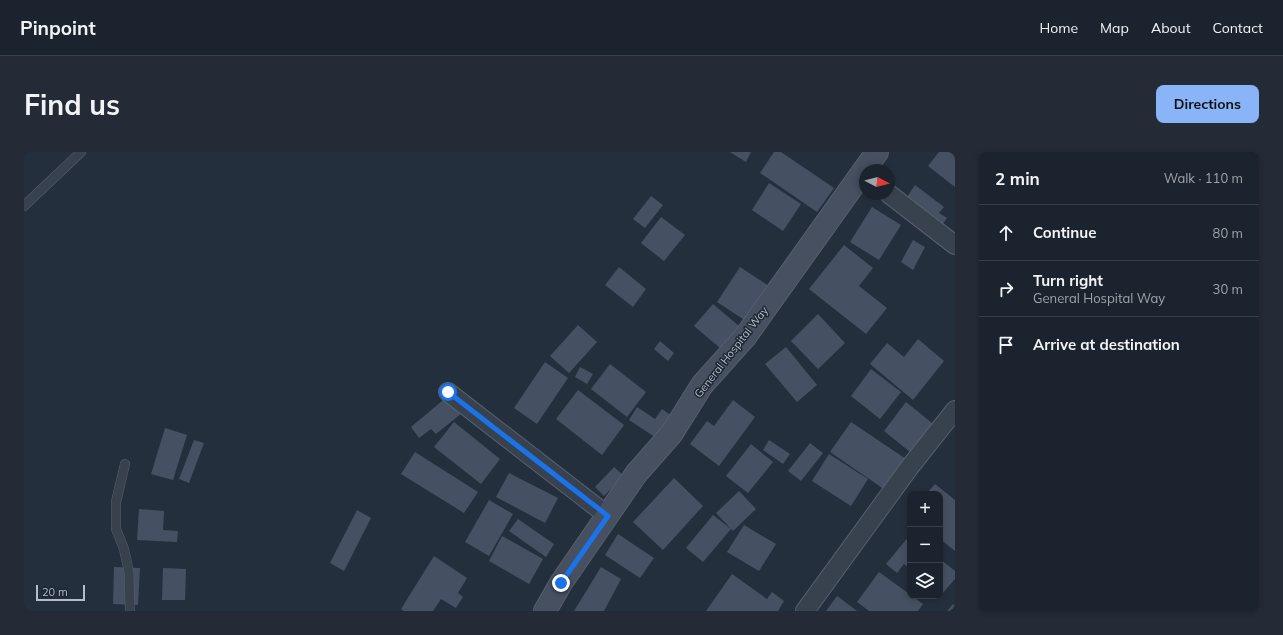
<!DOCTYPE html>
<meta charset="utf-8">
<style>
body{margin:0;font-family:Mulish,sans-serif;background:#242b36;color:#f1f3f6}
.controls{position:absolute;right:12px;bottom:12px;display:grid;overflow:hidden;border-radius:8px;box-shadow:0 2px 6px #0003}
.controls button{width:36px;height:36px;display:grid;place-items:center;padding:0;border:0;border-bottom:1px solid #39404a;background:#1b232e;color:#f1f3f6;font:20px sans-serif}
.compass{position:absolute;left:835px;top:12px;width:36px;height:36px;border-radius:50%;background:#1b232e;box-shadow:0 2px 6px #0003;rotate:97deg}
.scale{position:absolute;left:12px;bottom:10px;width:49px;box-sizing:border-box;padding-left:4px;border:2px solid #b4bcc9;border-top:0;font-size:11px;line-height:14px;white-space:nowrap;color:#b4bcc9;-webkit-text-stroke:3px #1d2633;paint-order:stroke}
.stop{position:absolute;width:12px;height:12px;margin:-9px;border:3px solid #1a73e8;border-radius:50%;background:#fff}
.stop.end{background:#1a73e8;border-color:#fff;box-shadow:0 1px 4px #0008}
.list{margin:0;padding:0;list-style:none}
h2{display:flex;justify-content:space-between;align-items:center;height:52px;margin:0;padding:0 16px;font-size:17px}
h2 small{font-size:13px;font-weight:400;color:#a0a4aa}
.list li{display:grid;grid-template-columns:26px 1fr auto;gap:12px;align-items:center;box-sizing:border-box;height:56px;padding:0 16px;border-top:1px solid #39404a}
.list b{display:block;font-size:15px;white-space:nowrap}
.list p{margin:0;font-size:13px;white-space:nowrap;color:#a0a4aa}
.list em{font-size:13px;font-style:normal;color:#a0a4aa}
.icon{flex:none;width:22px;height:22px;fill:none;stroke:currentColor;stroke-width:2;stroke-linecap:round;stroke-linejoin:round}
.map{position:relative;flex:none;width:931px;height:459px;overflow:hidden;border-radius:8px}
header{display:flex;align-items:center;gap:24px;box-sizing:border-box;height:56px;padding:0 20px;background:#1b232e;border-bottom:1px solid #39404a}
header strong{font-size:19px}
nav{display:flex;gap:22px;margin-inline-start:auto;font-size:14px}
.intro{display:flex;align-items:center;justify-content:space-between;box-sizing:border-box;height:96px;padding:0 24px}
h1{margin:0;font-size:28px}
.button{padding:10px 18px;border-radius:8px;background:#8ab4f8;color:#111;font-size:14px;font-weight:700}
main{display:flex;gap:24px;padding:0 24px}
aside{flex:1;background:#1b232e;border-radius:8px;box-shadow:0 2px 6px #0003}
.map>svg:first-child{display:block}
.building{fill:#455162}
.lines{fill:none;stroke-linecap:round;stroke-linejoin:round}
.lane-casing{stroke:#565f6c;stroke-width:10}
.street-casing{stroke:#565f6c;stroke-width:20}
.secondary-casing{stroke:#565f6c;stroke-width:24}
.lane{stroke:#38414e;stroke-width:9}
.street{stroke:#38414e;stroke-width:18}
.secondary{stroke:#465061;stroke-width:22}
.route{stroke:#1a73e8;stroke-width:5}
.labels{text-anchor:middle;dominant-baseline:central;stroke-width:3;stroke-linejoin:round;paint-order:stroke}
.street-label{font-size:11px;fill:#b4bcc9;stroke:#1d2633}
</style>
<header>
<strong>Pinpoint</strong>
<nav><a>Home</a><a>Map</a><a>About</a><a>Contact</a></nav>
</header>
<div class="intro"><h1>Find us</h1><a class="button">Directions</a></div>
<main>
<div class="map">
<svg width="931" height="459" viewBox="0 0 931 459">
<rect width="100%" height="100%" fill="#242f3e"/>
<path class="building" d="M706 0H727L722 10Z
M750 0H757L810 36 793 60 736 21Z
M915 0H931V35L904 14Z
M745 31 777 52 759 79 728 58Z
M891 33 920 55 915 61 923 66 915 77 879 51Z
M627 44 639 53 621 76 609 67Z
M848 55 877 73 855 108 826 90Z
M637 65 661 83 640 109 617 91Z
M889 88 901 95 889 118 877 110Z
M820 93 849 116 835 134 863 156 842 182 785 137Z
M595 115 622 137 609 155 581 133Z
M716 115 745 134 722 169 693 150Z
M689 152 715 174 696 196 670 174Z
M794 162 821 191 794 217 767 189Z
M554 173 573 190 545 221 526 204Z
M894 187 920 209 889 248 846 212 863 191 880 205Z
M636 189 650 201 644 209 630 197Z
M762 195 793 233 773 250 741 212Z
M521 210 544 226 513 272 490 256Z
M586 212 622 240 603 265 567 237Z
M556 215 569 222 563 232 551 225Z
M847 217 877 240 856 267 827 244Z
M554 238 600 273 578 303 532 267Z
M424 244 438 261 412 282 407 277 395 286 387 275Z
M709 248 731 265 695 314 666 292 683 269 690 274Z
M882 250 913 275 891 304 860 279Z
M613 255 631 267 638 257 648 264 634 287 605 268Z
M430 270 476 307 457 332 410 295Z
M827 270 885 309 864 340 806 300Z
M141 276 163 283 149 328 127 322Z
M170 288 180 291 165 331 155 327Z
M745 288 766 302 759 312 739 298Z
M786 291 799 301 777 329 764 319Z
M727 292 749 310 724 341 702 324Z
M391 300 454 340 440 361 377 322Z
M805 302 844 327 827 354 788 329Z
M590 315 600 324 580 344 571 335Z
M485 321 534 346 521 371 472 345Z
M650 326 679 354 639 398 609 370Z
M911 332 931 348V399L916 387V342H902Z
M715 339 732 357 709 379 692 361Z
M465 348 489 362 465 404 441 390Z
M115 357 140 359 139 378 154 379 153 390 113 388Z
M333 358 347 366 320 419 306 411Z
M689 363 707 377 679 410 662 396Z
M494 367 530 392 522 405 485 379Z
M720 373 752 392 735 419 703 400Z
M594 382 630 406 616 426 581 403Z
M886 383V417L880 412 873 421 862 412Z
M478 384 519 407 505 432 465 409Z
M410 404 443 426 434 441 439 445 432 456 417 447 409 459H380L377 457Z
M916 407 931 419V427L917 443Z
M90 415 116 416 114 453 89 452Z
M577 415 597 427 580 459H550Z
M139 416 162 417 161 448H138Z
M855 420 899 452 894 459H845L833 450Z
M708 422 743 447 748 440 760 449 754 459H682Z
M813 444 833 459H802Z
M929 452 931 454V459H923Z"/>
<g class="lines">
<g class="lane-casing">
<path id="lane" d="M0 54 57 0
M101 312 92 350V377L100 397 105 420 106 459"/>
</g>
<g class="street-casing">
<path id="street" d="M865 42 931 93
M424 240 584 364
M781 459 885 316 931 258"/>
</g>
<g class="secondary-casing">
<path id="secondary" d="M521 459 537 431 612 322 648 281 678 233 721 185 853 0"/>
</g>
<use href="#lane" class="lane"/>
<use href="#street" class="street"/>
<use href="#secondary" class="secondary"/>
</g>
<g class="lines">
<path class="route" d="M424 240 584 364 537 431"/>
</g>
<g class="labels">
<g class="street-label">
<text transform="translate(707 200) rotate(-52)">General Hospital Way</text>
</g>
</g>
</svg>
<div class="controls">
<button>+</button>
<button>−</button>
<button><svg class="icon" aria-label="layers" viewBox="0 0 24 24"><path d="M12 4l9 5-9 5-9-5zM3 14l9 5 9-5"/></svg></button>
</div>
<svg class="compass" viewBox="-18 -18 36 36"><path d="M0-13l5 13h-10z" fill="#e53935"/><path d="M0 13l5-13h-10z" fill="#a0a4aa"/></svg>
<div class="scale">20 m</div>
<div class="stop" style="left:424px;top:240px"></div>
<div class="stop end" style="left:537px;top:431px"></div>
</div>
<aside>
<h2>2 min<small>Walk · 110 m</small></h2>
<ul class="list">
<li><svg class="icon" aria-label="ahead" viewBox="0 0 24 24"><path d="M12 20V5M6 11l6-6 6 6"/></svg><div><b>Continue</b></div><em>80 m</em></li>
<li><svg class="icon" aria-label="right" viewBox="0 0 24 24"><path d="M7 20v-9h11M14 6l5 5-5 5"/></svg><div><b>Turn right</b><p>General Hospital Way</p></div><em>30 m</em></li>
<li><svg class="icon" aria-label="arrive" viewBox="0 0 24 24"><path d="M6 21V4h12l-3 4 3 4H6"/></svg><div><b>Arrive at destination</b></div></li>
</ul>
</aside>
</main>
